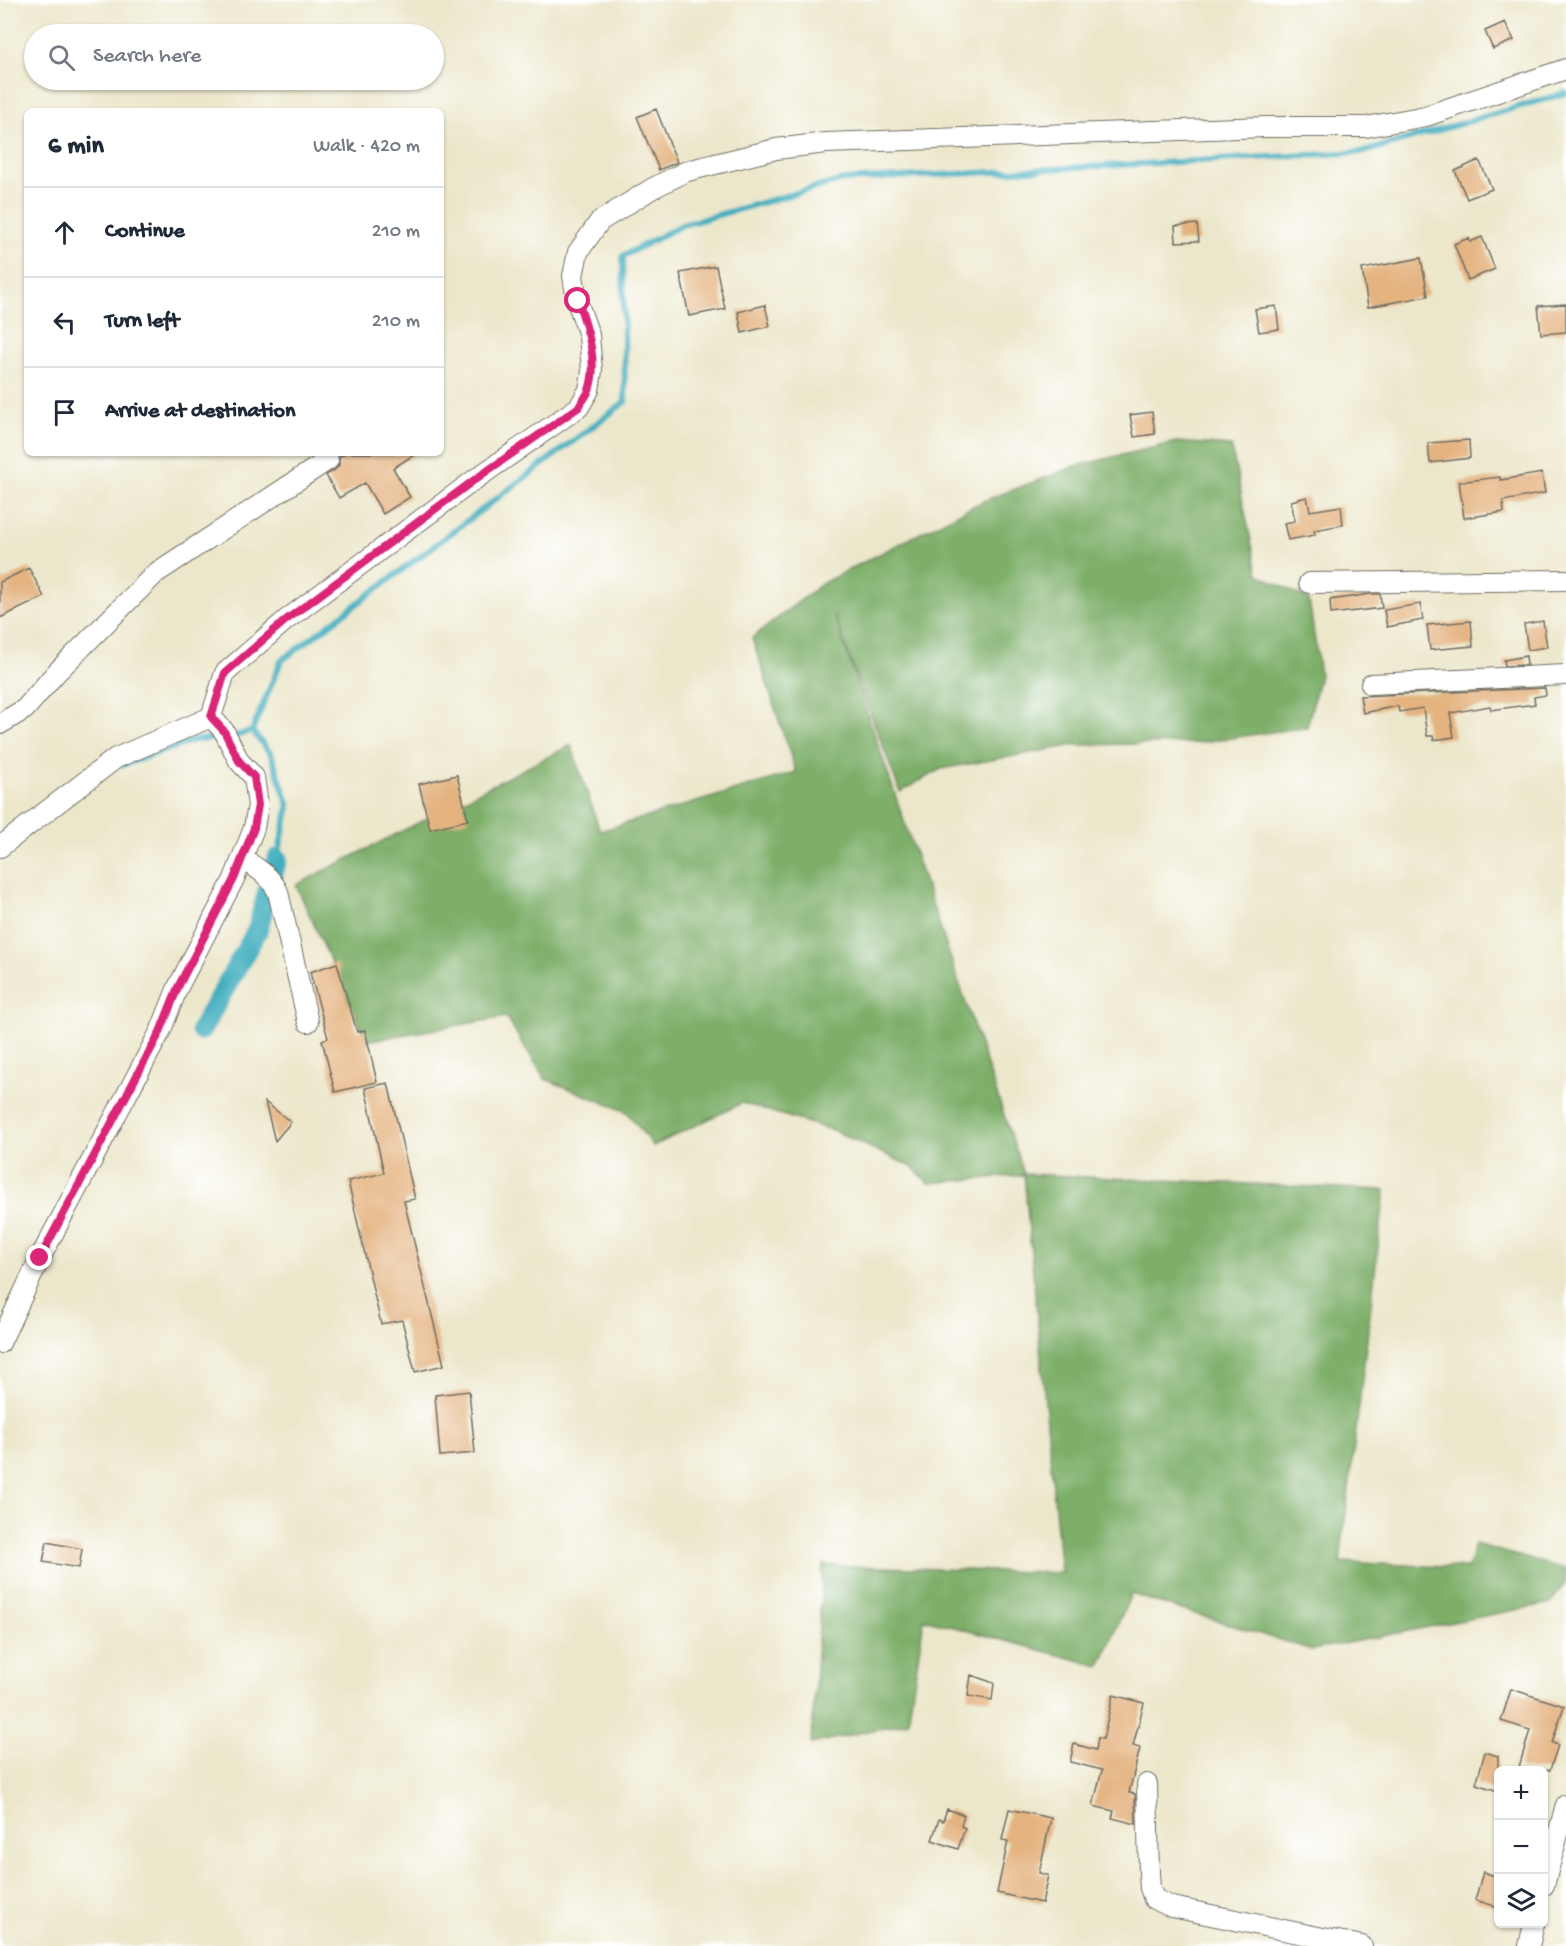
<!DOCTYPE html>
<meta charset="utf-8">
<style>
body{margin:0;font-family:"Gochi Hand",sans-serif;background:#f2f2f3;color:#1f2937}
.controls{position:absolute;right:18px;bottom:18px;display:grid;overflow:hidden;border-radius:9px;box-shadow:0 2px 4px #0004}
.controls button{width:54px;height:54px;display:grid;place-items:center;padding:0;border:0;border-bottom:2px solid #e0e1e3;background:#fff;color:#1f2937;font:30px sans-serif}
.stop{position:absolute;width:18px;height:18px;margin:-14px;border:4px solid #db2777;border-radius:50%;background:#fff}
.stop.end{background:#db2777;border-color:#fff;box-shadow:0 2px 6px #0008}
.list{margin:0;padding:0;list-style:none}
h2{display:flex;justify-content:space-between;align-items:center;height:78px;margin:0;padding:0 24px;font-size:26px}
h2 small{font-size:20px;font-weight:400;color:#747a83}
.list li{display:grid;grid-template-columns:39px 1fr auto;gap:18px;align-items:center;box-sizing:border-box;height:90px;padding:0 24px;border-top:2px solid #e0e1e3}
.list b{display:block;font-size:22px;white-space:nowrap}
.list em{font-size:20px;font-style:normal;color:#747a83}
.icon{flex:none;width:33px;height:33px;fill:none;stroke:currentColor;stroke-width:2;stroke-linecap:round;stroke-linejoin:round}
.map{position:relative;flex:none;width:1566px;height:1946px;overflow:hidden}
.search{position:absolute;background:#fff;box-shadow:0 2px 4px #0004;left:24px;top:24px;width:420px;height:66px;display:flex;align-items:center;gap:15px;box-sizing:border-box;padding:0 21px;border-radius:33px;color:#747a83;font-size:22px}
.panel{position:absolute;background:#fff;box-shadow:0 2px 4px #0004;left:24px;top:108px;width:420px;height:348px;border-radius:9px}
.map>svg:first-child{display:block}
.forest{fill:#7daf69;stroke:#546d4a;stroke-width:1.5}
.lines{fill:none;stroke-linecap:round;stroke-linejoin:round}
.stream{stroke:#40adbe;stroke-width:6}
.canal{stroke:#40adbe;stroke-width:21}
.building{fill:#e4b380}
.minor-casing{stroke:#6f6d63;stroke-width:22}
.minor{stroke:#fff;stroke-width:20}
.route{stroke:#db2777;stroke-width:8}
</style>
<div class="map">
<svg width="1566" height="1946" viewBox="0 0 1566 1946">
<rect width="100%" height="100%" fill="#fff"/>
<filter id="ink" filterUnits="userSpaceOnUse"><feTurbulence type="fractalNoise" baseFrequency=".0167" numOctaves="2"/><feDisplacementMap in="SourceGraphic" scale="12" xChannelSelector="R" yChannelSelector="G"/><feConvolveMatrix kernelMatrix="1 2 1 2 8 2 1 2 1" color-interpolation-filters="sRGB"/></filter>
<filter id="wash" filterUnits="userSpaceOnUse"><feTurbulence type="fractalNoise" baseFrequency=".008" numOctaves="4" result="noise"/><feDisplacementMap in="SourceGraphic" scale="24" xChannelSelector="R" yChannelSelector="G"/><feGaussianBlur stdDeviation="1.35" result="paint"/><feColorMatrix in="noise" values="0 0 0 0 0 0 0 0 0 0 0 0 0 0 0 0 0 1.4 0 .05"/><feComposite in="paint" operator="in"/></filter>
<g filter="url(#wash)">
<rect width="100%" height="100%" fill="#ece7cb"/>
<path class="forest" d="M1176 442 1231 446 1258 574 1309 600 1320 675 1307 727 1196 743 1075 745 941 769 900 792 834 615 1024 1174 1385 1190 1340 1562 1468 1568 1475 1544 1566 1569V1581L1551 1603 1312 1650 1131 1594 1100 1666 924 1619 908 1722 811 1744 823 1565 1061 1573 1024 1175 929 1183 912 1167 835 1131 742 1103 653 1146 627 1112 545 1079 506 1017 367 1041 296 885 571 745 600 831 796 772 752 638 823 583 983 501 1076 466Z"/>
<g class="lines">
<path class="stream" d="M123 765 195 740 232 737 252 731
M277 859 289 806 271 754 252 731 281 661 625 402 623 256 682 225 843 180 1364 152 1566 93"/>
<path class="canal" d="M201 1030 257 931 277 859"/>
</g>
<g id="blocks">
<path class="building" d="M1505 22 1514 40 1493 49 1485 31Z
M656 109 677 162 659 170 637 117Z
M1479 160 1492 189 1467 199 1455 171Z
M1197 224 1199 241 1176 242 1175 226Z
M1482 237 1495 269 1468 280 1454 244 1469 238 1470 242Z
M1421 258 1428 296 1368 307 1362 269Z
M716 266 725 309 689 316 680 273Z
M1566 304V332L1541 334 1538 306Z
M765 305 770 326 742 333 738 312Z
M1276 306 1279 329 1259 332 1255 309Z
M1152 412 1155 434 1134 437 1130 415Z
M1469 440 1470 458 1430 463 1428 443Z
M346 453H417L393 468 410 497 383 514 365 483 339 498 326 475 335 470 339 465V457Z
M1542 473 1545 493 1503 501 1504 512 1464 518 1459 482 1500 477V480Z
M1307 497 1310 511 1341 506 1343 525 1314 530 1315 535 1288 540 1284 523 1295 521 1291 501Z
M29 568 44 597 0 618V582Z
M1371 594H1380L1382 608 1331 614 1330 600Z
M1420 604 1423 620 1387 627 1384 610Z
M1471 621 1473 646 1430 650 1427 625Z
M1543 621 1547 647 1528 650 1524 624Z
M1526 656 1527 665 1505 666 1504 660Z
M1545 688 1546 695 1534 697 1535 704 1491 710 1490 706 1450 713 1454 737 1434 740 1433 736H1427L1423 708 1399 712 1398 706 1363 713 1360 696Z
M457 775 468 820 430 829 419 784Z
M337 963 357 1032 365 1030 377 1082 335 1092 322 1040 328 1038 310 972Z
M388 1083 415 1199 404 1201 444 1365 415 1372 402 1320 381 1324 348 1181 384 1173 365 1088Z
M265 1102 291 1122 275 1141Z
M469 1391 475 1453 440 1456 435 1395Z
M47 1542 82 1549 79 1568 43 1562Z
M971 1675 994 1683 992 1700 968 1696Z
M1511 1689 1564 1706 1552 1743 1558 1745 1550 1770H1530L1519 1767 1530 1730 1501 1721Z
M1113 1695 1144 1703 1133 1746 1140 1748 1129 1793 1135 1794 1136 1824 1112 1818 1114 1811 1093 1806 1102 1770 1070 1762 1074 1744 1096 1750 1098 1738 1103 1739Z
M1485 1752 1498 1756V1791L1476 1784Z
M947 1809 964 1815 961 1826 965 1828 958 1849 932 1840 939 1819 943 1821Z
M1009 1809 1051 1818 1039 1873 1048 1875 1042 1903 997 1893 1008 1841 1002 1840Z
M1483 1872 1498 1877V1907L1475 1900Z"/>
</g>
</g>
<g filter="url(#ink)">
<use href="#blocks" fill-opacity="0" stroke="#6f6d63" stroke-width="1.5"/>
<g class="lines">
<g class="minor-casing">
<path id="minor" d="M1309 583 1566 580
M1371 684 1566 675
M0 724 25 709 55 674 156 573 328 460
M0 847 116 758 211 717
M242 859C256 866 272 878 278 892L308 1022
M0 1343 40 1258 160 1032 178 987 234 879 254 828 258 805 254 777 239 761 224 731 211 717 225 673 286 620 477 478 579 407 589 390 592 371 589 335 577 301 573 276 578 252 600 221 653 188 687 171 776 149 826 143 1265 127H1366L1426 116 1566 69
M1147 1784 1149 1874 1150 1888 1154 1899 1172 1907 1362 1946
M1544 1885 1566 1805
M1529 1946 1534 1924"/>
</g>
<use href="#minor" class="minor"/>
</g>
</g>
<g class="lines" filter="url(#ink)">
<path class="route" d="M40 1258 160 1032 178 987 234 879 254 828 258 805 254 777 239 761 224 731 211 717 225 673 286 620 477 478 579 407C582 401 587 396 589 390 599 362 587 328 578 301"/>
</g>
</svg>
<div class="controls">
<button>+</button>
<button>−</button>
<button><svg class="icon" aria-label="layers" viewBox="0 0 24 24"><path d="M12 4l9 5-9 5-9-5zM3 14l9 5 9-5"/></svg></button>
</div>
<div class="stop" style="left:578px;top:301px"></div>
<div class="stop end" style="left:40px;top:1258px"></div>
<div class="search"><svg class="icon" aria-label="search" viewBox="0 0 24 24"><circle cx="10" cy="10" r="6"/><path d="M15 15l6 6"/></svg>Search here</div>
<section class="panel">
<h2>6 min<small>Walk · 420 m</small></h2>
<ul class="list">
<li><svg class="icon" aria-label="ahead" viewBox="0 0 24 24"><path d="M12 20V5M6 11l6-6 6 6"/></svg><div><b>Continue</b></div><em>210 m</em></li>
<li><svg class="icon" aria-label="left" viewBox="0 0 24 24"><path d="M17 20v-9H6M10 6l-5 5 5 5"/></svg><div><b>Turn left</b></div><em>210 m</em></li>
<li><svg class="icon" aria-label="arrive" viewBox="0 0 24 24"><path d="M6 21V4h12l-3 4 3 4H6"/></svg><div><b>Arrive at destination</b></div></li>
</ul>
</section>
</div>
